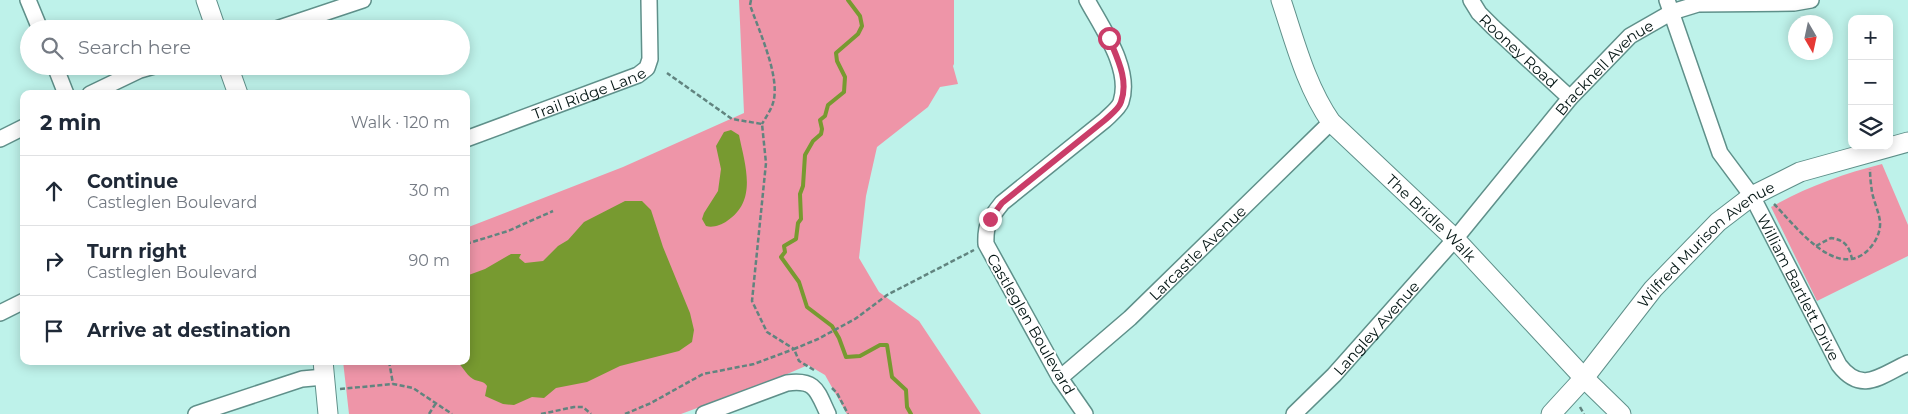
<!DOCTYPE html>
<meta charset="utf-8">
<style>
body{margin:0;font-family:Montserrat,sans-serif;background:#f6f6f7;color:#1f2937}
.controls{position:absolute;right:15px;top:15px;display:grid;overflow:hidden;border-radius:10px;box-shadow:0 2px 12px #0003}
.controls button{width:45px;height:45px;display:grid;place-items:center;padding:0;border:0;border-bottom:1px solid #e0e1e3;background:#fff;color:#1f2937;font:25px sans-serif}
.compass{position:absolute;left:1788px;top:15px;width:45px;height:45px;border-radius:50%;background:#fff;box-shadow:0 2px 12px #0003;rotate:171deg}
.stop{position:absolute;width:15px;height:15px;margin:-11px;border:4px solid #ca3d69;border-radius:50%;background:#fff}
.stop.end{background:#ca3d69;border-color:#fff;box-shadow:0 1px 5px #0008}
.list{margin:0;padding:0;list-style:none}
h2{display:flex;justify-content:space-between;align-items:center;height:65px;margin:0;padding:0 20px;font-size:21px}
h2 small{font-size:16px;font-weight:400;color:#747a83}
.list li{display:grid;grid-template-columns:32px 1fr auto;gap:15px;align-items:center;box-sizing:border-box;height:70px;padding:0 20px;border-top:1px solid #e0e1e3}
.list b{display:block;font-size:19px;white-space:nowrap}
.list p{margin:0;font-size:16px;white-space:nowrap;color:#747a83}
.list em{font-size:16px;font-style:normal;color:#747a83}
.icon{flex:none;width:28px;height:28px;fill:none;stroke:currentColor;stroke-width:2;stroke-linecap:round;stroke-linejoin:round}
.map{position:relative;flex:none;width:1908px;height:414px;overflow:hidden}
.search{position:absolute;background:#fff;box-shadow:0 2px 12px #0003;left:20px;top:20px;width:450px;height:55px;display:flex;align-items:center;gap:12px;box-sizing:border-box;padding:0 18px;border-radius:28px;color:#747a83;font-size:19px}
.panel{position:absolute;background:#fff;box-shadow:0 2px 12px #0003;left:20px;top:90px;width:450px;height:275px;border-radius:10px}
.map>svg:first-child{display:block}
.green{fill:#ee95a8}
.water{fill:#779a30}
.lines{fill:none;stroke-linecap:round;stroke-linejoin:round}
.stream{stroke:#779a30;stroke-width:4}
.minor-casing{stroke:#5f908a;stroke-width:18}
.tertiary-casing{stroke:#5f908a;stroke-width:21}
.path{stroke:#61847f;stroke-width:2.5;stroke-dasharray:5 2.5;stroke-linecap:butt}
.minor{stroke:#fff;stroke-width:15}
.tertiary{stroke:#fff;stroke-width:19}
.route{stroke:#ca3d69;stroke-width:6}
.labels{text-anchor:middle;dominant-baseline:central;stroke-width:4;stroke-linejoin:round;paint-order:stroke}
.street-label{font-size:15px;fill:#031513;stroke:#fff}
</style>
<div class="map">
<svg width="1908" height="414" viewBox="0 0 1908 414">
<rect width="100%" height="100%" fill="#bef2ea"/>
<path class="green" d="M739 0H954V64L953 66 958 84 940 87 928 107 877 147 866 196 859 258 879 292 919 321 981 414H847L825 375 808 365 778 378 681 414H349L343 361H466V228L623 167 744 113Z
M1882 164 1908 225V256L1817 301 1771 207C1807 187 1842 174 1882 164Z"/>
<path class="water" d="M731 130 739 135C745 165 758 201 727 221 721 225 713 228 706 226L702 219 704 213 718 191 721 169 716 146 724 132Z
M625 201H642L651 210 663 247 690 313 694 330 692 342 679 351 620 366 587 382 556 388 544 398 532 397 514 405 503 404 485 396 487 386C483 380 478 382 473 379 465 374 463 365 455 361H466V276L485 269 511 254H521L519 258 525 263 543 261 558 246 568 240 584 222Z"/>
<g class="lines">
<path class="stream" d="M848 0 860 16 862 26 858 34 836 53 837 61 845 77 844 92 828 105 825 116 820 120 822 129 821 134 813 141 805 155 803 186 800 194 801 219 798 223 796 239 784 246 785 252 781 257 799 282 807 307 832 326 839 338 846 357 860 356 880 345H887L892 377 906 390 907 407 911 414"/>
<g class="minor-casing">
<g id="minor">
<path d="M28 0 40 29"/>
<path id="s1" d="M1471 0 1479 13 1493 27 1570 98"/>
<path id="s2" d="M1667 0 1720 153 1752 196 1839 365C1862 395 1881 375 1908 363"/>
<path d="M276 29 363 0"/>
<path d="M55 66 66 94"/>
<path d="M90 94 140 70 154 66"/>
<path d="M0 139 24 127"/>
<path id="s3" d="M466 139 638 75 647 68 650 59 649 0"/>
<path d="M0 313 24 301"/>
<path id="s4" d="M1060 378 1130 318 1331 122"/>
<path d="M196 414 302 379 324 377"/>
<path d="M704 414 787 383C816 379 817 391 828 414"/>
<path d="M1085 414 1060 378 986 244C985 224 990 218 1002 203L1105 120C1110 115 1119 108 1121 102 1132 69 1102 28 1087 0"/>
<path id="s5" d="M1294 414 1334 375 1455 239 1570 98 1630 36 1672 12 1698 4 1794 3 1811 0"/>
</g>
</g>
<g class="tertiary-casing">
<g id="tertiary">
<path d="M206 0 216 29"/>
<path id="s6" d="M1281 0C1295 42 1306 86 1331 122L1455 239 1584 378 1621 414"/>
<path d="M228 66 238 94"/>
<path d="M323 361 328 414"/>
<path id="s7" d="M1551 414 1584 378 1653 289 1718 222 1752 196 1800 172 1908 142"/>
</g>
</g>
<path class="path" d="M751 0 750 5C759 31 781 78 773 103 771 110 766 117 762 124
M1774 204C1794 224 1834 279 1866 252 1874 245 1881 233 1880 222 1879 212 1874 202 1872 192 1871 185 1870 177 1870 169
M466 244 508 231 553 211
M1816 246 1831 238C1844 240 1849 245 1852 259
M389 361 393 384
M814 370 799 361 794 349 818 339 855 319 887 295 974 250
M832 388 837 393 848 414
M340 389 393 384 413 388 452 414
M1580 407 1584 414
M429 414 436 403
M541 414 574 407H583L591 414
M625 414 651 403 703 374 754 364 794 349 767 332 752 301 766 163 762 124 732 119 667 73"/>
<use href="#minor" class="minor"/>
<use href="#tertiary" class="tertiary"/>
</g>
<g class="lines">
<path class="route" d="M990 219 1002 203 1105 120C1110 115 1119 109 1121 102 1129 80 1117 58 1109 38"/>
</g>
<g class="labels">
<g class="street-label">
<text stroke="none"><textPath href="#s1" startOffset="70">Rooney Road</textPath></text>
<text stroke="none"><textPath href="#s5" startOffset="466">Bracknell Avenue</textPath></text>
<text stroke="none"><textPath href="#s3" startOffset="131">Trail Ridge Lane</textPath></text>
<text stroke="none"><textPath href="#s6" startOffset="271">The Bridle Walk</textPath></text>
<text stroke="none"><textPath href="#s7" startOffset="231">Wilfred Murison Avenue</textPath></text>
<text stroke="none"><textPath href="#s4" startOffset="186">Larcastle Avenue</textPath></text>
<text stroke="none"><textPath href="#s2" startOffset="318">William Bartlett Drive</textPath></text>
<text transform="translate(1031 324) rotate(60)">Castleglen Boulevard</text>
<text stroke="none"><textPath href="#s5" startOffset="119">Langley Avenue</textPath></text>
</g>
</g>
</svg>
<div class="controls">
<button>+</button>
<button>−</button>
<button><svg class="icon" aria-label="layers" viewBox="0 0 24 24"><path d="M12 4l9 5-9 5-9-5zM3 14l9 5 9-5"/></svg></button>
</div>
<svg class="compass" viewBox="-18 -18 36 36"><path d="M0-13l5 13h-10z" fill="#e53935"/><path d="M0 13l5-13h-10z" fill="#747a83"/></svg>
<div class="stop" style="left:1109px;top:38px"></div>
<div class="stop end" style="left:990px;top:219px"></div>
<div class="search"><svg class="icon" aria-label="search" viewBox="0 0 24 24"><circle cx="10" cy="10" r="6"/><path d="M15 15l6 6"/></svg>Search here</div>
<section class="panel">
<h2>2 min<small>Walk · 120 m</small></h2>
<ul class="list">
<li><svg class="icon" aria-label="ahead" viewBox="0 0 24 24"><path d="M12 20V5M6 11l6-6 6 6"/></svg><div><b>Continue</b><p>Castleglen Boulevard</p></div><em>30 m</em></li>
<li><svg class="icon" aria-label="right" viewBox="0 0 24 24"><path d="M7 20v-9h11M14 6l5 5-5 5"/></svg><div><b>Turn right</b><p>Castleglen Boulevard</p></div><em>90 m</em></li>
<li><svg class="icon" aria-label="arrive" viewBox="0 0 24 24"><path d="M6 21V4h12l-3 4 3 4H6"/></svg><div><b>Arrive at destination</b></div></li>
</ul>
</section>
</div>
